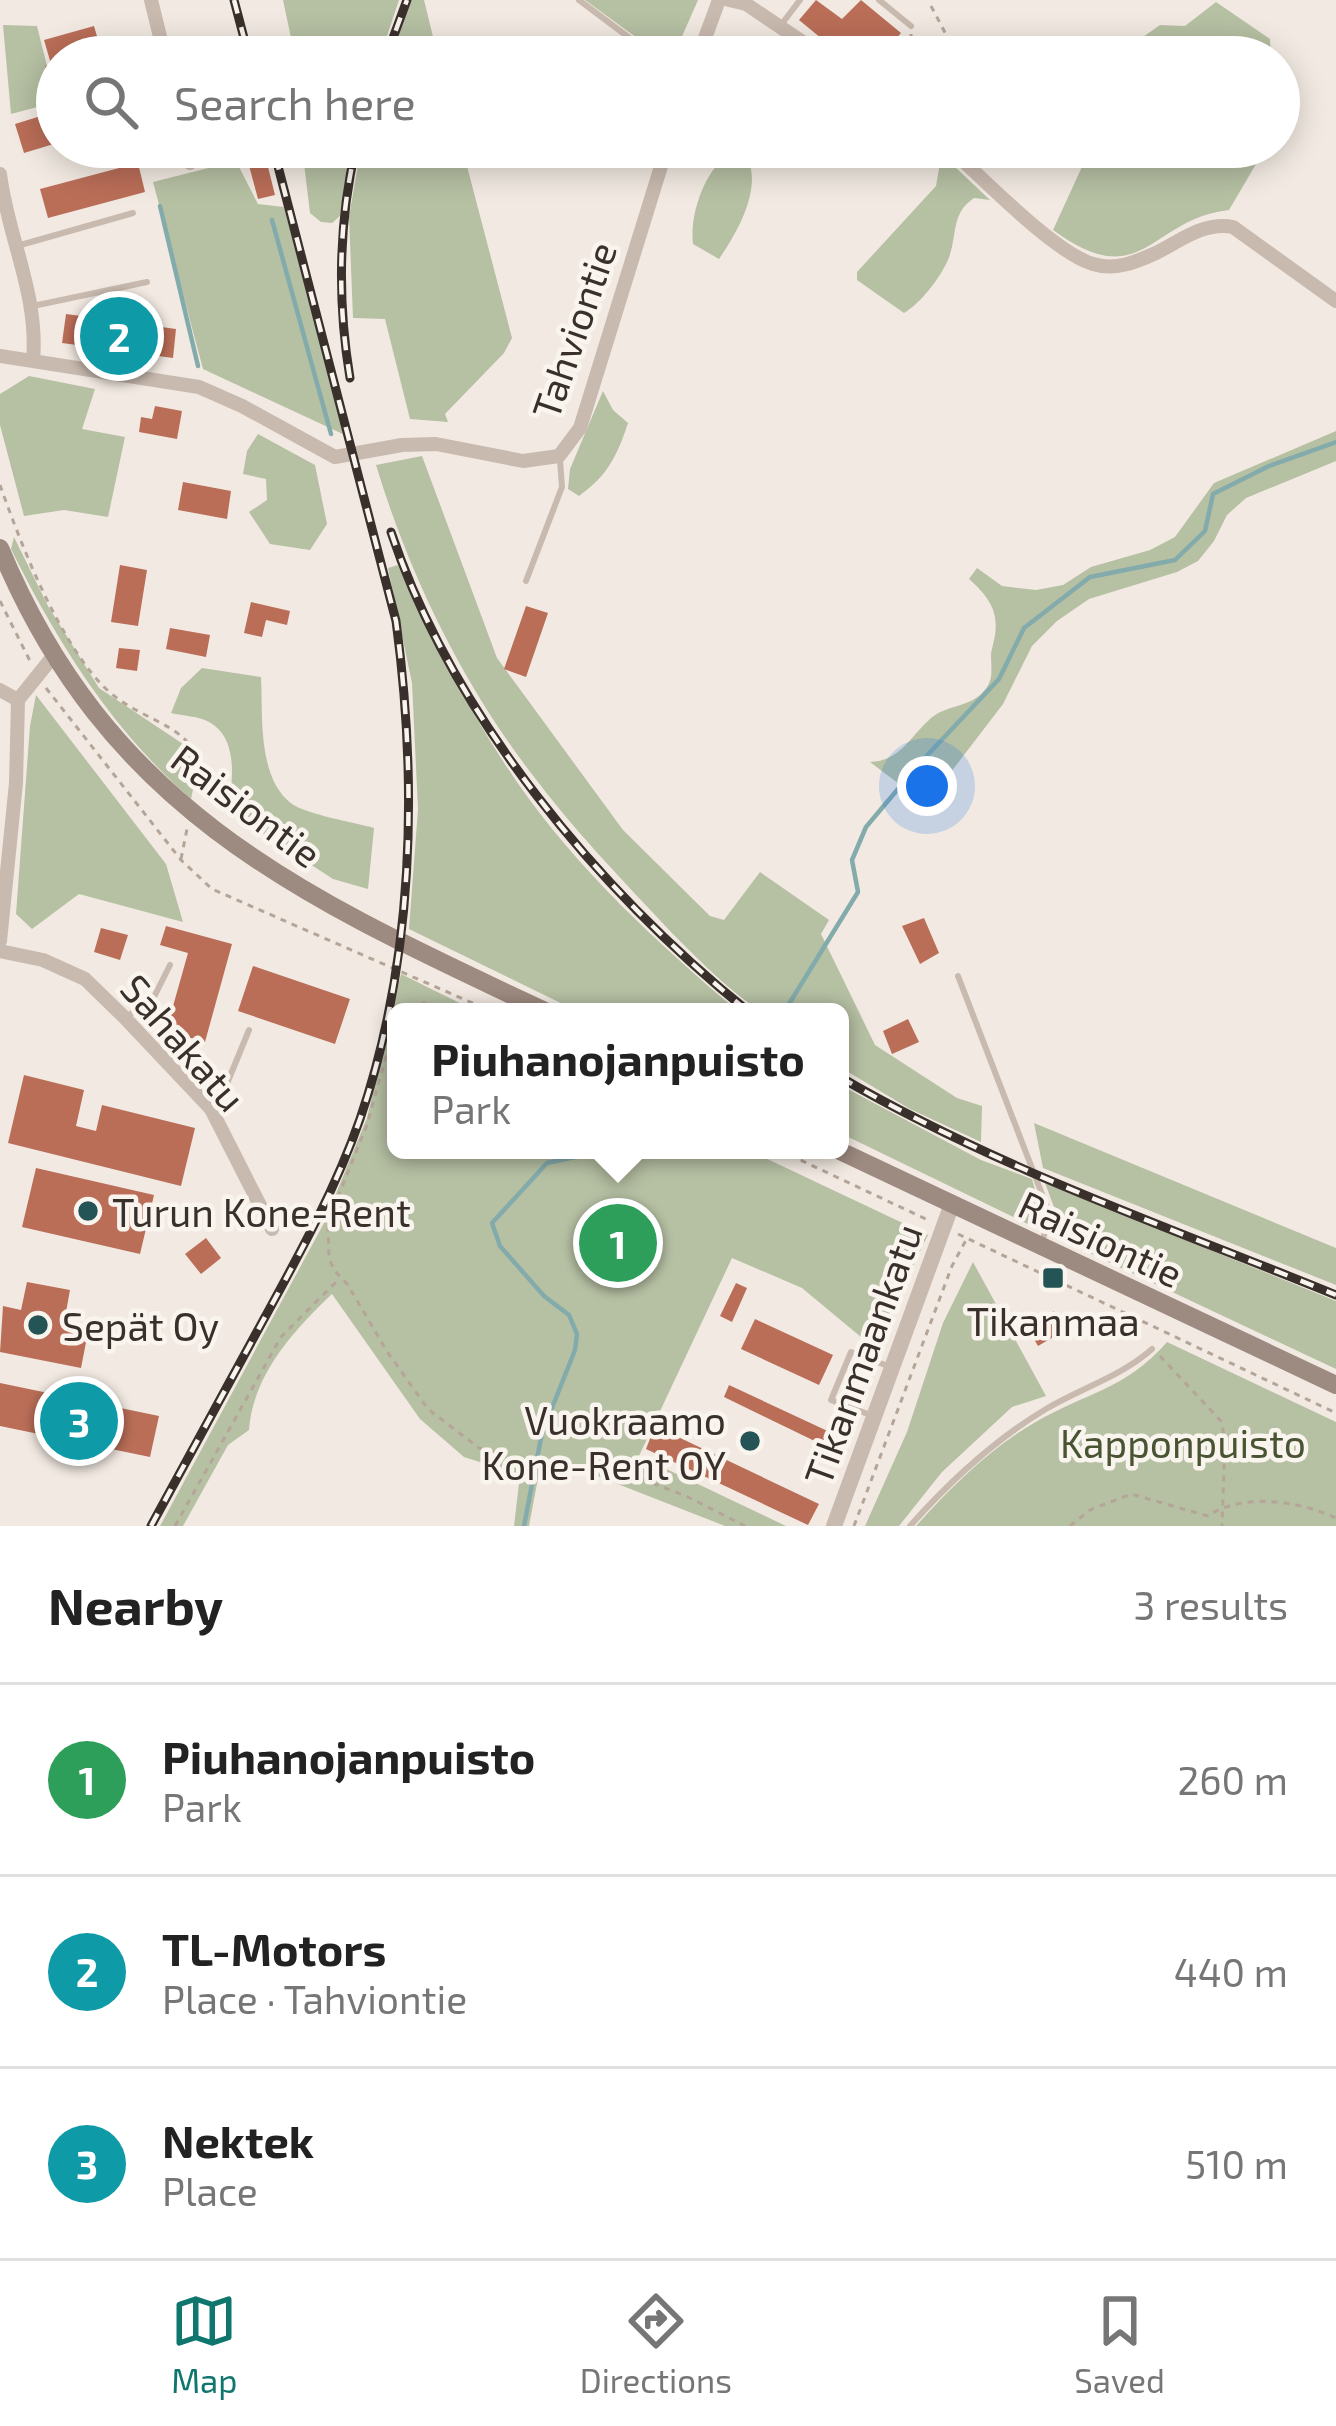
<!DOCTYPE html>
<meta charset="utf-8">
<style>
body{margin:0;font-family:"Exo 2",sans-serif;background:#f2f2f2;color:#222}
.you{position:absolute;left:927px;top:786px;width:42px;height:42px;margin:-30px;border:9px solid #fff;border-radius:50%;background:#1a73e8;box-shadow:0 0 0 18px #1a73e833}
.badge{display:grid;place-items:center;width:78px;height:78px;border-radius:50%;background:#0f766e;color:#fff;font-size:39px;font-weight:700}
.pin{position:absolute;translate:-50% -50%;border:6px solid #fff;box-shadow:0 3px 12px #0006}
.popup{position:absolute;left:387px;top:1003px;width:462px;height:156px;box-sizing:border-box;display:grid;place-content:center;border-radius:18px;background:#fff;filter:drop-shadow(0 3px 9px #0005);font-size:39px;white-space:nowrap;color:#767676}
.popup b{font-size:45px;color:#222}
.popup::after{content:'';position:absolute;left:50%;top:100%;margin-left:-24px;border:24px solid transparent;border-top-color:#fff}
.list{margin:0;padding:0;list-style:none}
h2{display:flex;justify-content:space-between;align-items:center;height:156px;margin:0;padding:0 48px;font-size:51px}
h2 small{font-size:39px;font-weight:400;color:#767676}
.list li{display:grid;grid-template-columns:78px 1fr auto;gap:36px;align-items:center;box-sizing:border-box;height:192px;padding:0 48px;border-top:3px solid #e0e0e0}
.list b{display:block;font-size:45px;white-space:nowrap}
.list p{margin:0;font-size:39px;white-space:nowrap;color:#767676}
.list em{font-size:39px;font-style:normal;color:#767676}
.icon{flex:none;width:66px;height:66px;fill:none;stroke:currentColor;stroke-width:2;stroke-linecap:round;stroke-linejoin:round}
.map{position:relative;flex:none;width:1336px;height:1526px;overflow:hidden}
.search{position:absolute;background:#fff;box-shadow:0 6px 30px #0003;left:36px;right:36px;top:36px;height:132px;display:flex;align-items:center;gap:30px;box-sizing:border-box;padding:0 42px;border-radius:66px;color:#767676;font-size:45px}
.sheet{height:732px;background:#fff}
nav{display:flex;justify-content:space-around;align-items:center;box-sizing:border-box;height:168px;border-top:3px solid #e0e0e0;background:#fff;font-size:33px;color:#767676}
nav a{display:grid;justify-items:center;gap:6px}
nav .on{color:#0f766e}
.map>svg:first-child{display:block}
.green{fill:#b6c0a3}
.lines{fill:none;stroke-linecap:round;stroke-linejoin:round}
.stream{stroke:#84abac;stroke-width:4.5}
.building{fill:#ba6e58}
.path{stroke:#b5a599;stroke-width:3;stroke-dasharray:6 6;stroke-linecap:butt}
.service{stroke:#c9baaf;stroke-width:6}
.minor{stroke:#c9baaf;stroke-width:14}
.tertiary{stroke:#c9baaf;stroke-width:16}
.secondary{stroke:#9d8a80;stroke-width:18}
.rail-casing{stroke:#39302c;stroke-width:9}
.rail{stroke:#f9f4ee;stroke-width:4.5;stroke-dasharray:14;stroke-linecap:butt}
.poi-dot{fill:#255456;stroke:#f9f4ee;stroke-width:4.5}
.labels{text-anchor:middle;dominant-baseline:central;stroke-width:9;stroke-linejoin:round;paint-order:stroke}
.street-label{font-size:39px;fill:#39302c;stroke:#f9f4ee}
.poi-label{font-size:39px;fill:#39302c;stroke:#f9f4ee;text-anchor:start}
.park-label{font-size:39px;fill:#485432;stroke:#f9f4ee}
</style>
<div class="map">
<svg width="1336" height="1526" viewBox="0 0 1336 1526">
<rect width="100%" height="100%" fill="#f2eae2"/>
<path class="green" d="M283 0H399L380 57H295Z
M411 0H424L438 57H390Z
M585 0H698L673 57H663Z
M1216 2 1270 39 1271 57H1121L1120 53 1160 25 1185 26Z
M3 25 37 26 56 102 11 114Z
M302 147H352L340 216 332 223 321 222 310 213Z
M361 147H462L512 338 504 353 445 414 448 422 410 419 385 319 353 318 349 217Z
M923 147H934L990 200 974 198C950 214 958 236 948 260 940 278 921 303 904 313L857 280V272L936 186 940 163Z
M1091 147H1266L1229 210C1149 219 1143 296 1053 230Z
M741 148C768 179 739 230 719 259L693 244C689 212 708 158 741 148Z
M236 161 258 204 284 207 345 435 203 369 153 182Z
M29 376 95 389 82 429 125 437 108 517 64 510 24 516 0 425V394Z
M603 391 613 410 628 423C617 456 608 475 579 496L568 489 570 469Z
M1336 431V461L1246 498 1227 515 1214 541 1198 561 1177 572 1089 599 1057 621 1032 646 1003 704 951 772 939 780 899 784 870 762C900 761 909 738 929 720 943 706 963 708 979 696 995 682 991 672 991 654 991 652 995 637 995 635 999 610 987 595 969 579L977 568 1002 586 1036 590 1063 585 1091 567 1150 550 1175 537 1214 483Z
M258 434 315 465 327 524 310 550 270 544 249 512 267 500 266 479 243 474 247 451Z
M422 456 497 658 623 830 710 916 724 920 760 872 829 920 821 934 875 1045 957 1098 982 1106 981 1142 910 1109 840 1067V1012C817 1012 789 1017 767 1012 744 1007 688 949 670 931 622 880 573 829 531 773 462 683 409 574 376 465Z
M14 537 48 606 99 688 192 750 196 775 191 799C112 730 57 642 11 549Z
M398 565C434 640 469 713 517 782 577 869 658 944 739 1012H579L409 929 418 809 412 683 388 568Z
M202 668 261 677C263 716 257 778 292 804 309 815 353 822 374 828L368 889 333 879 228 811C232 783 240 739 209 722 199 716 182 716 171 713L181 688Z
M36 695 166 864 183 922 79 894 32 929 16 914 30 726Z
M401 974 478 1012H396V1150H748L928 1235 873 1347 802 1288 732 1258 639 1456 786 1526H725L582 1470 539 1473 529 1526H514L520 1475 464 1457 420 1419 332 1294C293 1331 253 1375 249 1430L228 1445 183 1526H160L324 1223 367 1118Z
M840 1085 981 1160 1032 1179 1040 1207 1036 1228 840 1133Z
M1034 1123 1336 1248V1285L1043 1168Z
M1045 1183 1336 1301V1369L1066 1242 1054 1230V1207Z
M973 1262 1046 1396 1012 1407 942 1472 899 1526H865L907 1432 943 1323Z
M1167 1342 1336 1422V1526H916C951 1487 989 1449 1034 1423 1086 1392 1124 1391 1167 1342Z"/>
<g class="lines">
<path class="stream" d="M160 206 198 366
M272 220 331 434
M784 1012 858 892 852 860 866 827 919 764 999 679 1024 628 1090 577 1175 560 1205 531 1213 494 1269 466 1336 442
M524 1526 542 1433 575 1350 577 1334 569 1315 544 1296 500 1246 492 1223 547 1163 594 1153 644 1150"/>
</g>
<path class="building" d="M816 0 842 19 861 0 901 33 892 44 909 57H879L864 44 853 57H844L799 20Z
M94 26 103 57H57L56 103 45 66 51 64 44 40Z
M57 111V143L24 153 15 124Z
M244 147H263L275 195 258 199Z
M138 163 145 192 48 218 40 189Z
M66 314 176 329 173 358 62 343Z
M155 406 182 411 177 439 139 432 141 417 152 419Z
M183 482 231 491 227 519 178 510Z
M120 565 147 570 138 626 111 622Z
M251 602 290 611 287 625 266 620 262 637 244 633Z
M526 606 548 613 526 677 504 669Z
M170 628 210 635 206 657 166 649Z
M119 648 140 650 137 671 116 668Z
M924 918 939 953 920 964 902 926Z
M166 926 232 944 205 1042 166 1031 188 953 160 945Z
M101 928 128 935 120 960 94 952Z
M253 966 350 999 335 1044 238 1011Z
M908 1019 919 1042 892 1054 883 1031Z
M24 1075 84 1090 76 1126 96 1131 102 1105 195 1128 181 1186 8 1143Z
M36 1168 154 1195 140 1254 22 1227Z
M206 1238 221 1258 201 1274 185 1254Z
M27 1282 70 1290 64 1323 89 1327 81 1368 0 1352 3 1306 21 1310Z
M736 1283 747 1288 732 1322 720 1316Z
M1054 1311 1065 1330 1038 1346 1027 1327Z
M755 1319 833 1355 819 1385 741 1349Z
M0 1383 159 1416 150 1457 0 1426Z
M729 1385 834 1434 827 1447 724 1397Z
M655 1426 819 1504 808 1525 646 1449Z"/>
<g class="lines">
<path class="path" d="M931 6 958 57
M911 34 912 57
M0 485C22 547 57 637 102 685 144 729 211 721 197 793
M0 601 32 665
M46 688 181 860 212 889 493 1012
M181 859 187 829
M410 1012 427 1001
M396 1021 367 1125 328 1222 329 1258 334 1270 348 1285 386 1350 428 1409 479 1448 515 1458 631 1475 686 1496 745 1526
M779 1150 928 1220
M958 1234 1336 1413
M1160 1356 1221 1421 1225 1440 1222 1526
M175 1526 281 1337 338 1280
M854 1526 952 1266 966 1240
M1070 1526 1090 1510 1131 1494 1208 1516C1243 1492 1299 1501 1336 1518"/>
<path class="service" d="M579 0 655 57
M879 0 911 26
M781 25 800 0
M17 246 133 213
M33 306 147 282
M526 581 562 487 560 460
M958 976 1050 1215 1042 1242
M127 1016 152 1001 170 965
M213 1106 226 1086 249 1030
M873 1416 831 1400 851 1352 888 1366
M910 1526C950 1481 994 1440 1046 1409 1081 1388 1122 1376 1152 1349"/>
<path class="minor" d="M151 0 165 57
M729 0 746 4 825 57
M698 57 719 0
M186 147 190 163
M948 147C982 177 1053 252 1093 264 1115 271 1136 262 1156 253 1180 241 1205 221 1233 227L1336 301
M0 174C8 238 39 295 33 361
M0 356 199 387 242 406 335 457 402 445 436 444 523 461 559 456 580 428 667 147
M0 690 18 700
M0 941 16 783 18 700 55 654
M0 951 43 960 85 979 124 1017 211 1109 272 1229"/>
<path class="tertiary" d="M834 1526 952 1204"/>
<path class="secondary" d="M0 548C110 813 305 898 547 1012
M838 1150 1336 1385"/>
<g class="rail-casing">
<path id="rail" d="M234 0 249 57
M386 57 407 0
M350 378C337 299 338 225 356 147
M391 532C453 717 599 891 749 1012
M840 1077C996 1168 1169 1227 1336 1295
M151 1526C189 1456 227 1387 265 1317 300 1253 336 1188 360 1119 414 961 418 785 396 621L273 147"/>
</g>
<use href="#rail" class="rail"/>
</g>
<g class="poi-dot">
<circle cx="88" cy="1211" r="12"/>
<rect x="1041" y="1266" width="24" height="24" rx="6"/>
<circle cx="38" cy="1325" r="12"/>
<circle cx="750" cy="1441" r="12"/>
</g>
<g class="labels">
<g class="street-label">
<text transform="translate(573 330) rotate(-71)">Tahviontie</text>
<text transform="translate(247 805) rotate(37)">Raisiontie</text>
<text transform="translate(184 1042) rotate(49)">Sahakatu</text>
<text transform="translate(1101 1238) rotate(25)">Raisiontie</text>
<text transform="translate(862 1354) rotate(-70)">Tikanmaankatu</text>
</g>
<g class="poi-label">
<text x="112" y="1211">Turun Kone-Rent</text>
<text x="1053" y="1320" text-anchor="middle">Tikanmaa</text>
<text x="62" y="1325">Sepät Oy</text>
<text x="726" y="1419" text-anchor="end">Vuokraamo<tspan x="726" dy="45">Kone-Rent OY</tspan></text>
</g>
<g class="park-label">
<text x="1183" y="1442">Kapponpuisto</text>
</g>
</g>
</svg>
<div class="you"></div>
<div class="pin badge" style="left:618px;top:1243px;background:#2e9e5b">1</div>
<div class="popup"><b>Piuhanojanpuisto</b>Park</div>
<div class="pin badge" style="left:119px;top:336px;background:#0f9aa8">2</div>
<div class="pin badge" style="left:79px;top:1421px;background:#0f9aa8">3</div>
<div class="search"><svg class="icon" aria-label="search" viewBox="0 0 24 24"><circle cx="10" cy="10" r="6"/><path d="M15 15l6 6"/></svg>Search here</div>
</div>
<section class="sheet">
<h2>Nearby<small>3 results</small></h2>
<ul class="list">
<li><span class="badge" style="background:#2e9e5b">1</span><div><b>Piuhanojanpuisto</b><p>Park</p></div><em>260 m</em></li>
<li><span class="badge" style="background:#0f9aa8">2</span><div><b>TL-Motors</b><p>Place · Tahviontie</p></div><em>440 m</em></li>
<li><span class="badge" style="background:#0f9aa8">3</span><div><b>Nektek</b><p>Place</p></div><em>510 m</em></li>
</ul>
</section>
<nav>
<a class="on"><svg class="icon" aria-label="map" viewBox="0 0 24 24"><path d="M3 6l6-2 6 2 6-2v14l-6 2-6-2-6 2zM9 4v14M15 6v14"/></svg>Map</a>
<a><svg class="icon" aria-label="directions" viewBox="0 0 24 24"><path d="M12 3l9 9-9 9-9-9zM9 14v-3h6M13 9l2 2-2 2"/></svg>Directions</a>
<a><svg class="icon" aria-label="saved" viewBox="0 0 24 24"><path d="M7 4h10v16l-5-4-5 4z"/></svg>Saved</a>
</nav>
